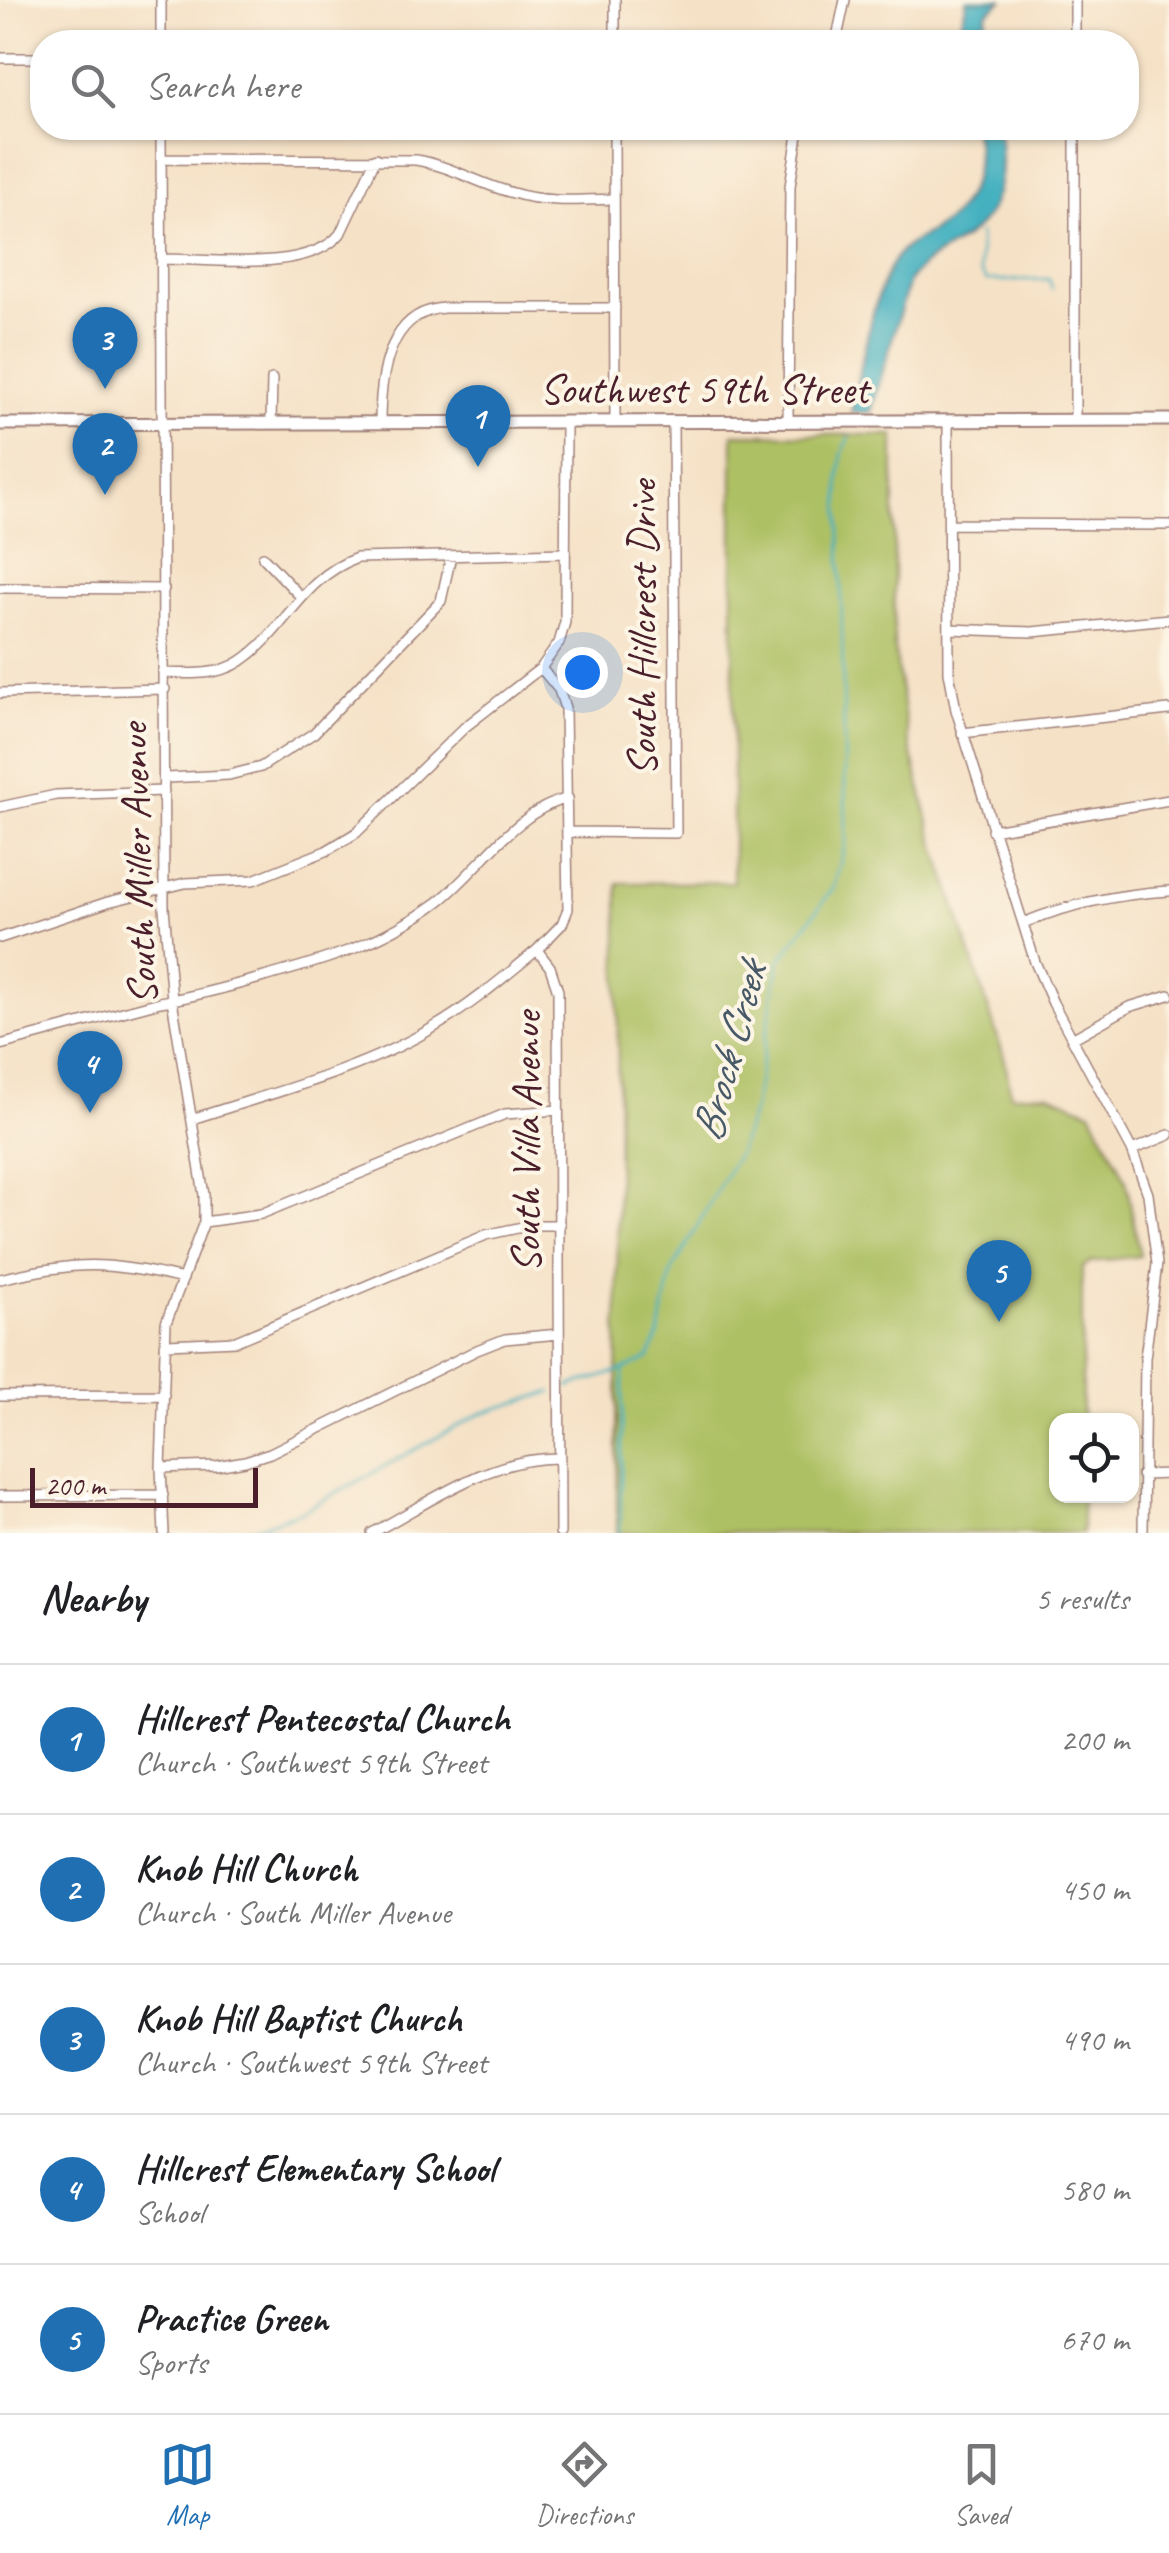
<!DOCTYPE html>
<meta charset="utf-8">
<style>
body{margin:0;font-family:Caveat,sans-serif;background:#f2f2f2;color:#202124}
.controls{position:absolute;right:30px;bottom:30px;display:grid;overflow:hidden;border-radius:20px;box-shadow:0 2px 8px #0004}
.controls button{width:90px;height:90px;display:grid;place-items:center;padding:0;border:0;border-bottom:2px solid #e0e0e0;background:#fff;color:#202124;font:50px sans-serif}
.scale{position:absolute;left:30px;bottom:25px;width:228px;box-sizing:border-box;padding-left:10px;border:5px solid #4a1f2b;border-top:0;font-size:28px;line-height:35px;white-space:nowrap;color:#4a1f2b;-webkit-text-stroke:8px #fcf5e5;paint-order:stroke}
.you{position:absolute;left:582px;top:672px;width:35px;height:35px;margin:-25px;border:8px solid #fff;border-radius:50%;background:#1a73e8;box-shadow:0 0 0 15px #1a73e833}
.badge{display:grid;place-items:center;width:65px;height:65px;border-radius:50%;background:#1f6fb2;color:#fff;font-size:32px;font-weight:700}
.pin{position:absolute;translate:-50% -82px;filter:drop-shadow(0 2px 5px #0008)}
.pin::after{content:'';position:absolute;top:52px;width:35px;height:30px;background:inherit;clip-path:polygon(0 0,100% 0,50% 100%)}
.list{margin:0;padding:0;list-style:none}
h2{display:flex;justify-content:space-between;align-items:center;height:130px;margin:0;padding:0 40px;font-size:42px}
h2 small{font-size:32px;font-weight:400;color:#757577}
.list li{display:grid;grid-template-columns:65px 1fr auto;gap:30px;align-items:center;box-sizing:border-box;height:150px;padding:0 40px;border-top:2px solid #e0e0e0}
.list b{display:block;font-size:38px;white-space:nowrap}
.list p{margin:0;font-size:32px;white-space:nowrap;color:#757577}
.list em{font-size:32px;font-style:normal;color:#757577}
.icon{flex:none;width:55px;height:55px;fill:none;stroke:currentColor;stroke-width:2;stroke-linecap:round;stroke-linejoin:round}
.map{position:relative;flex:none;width:1169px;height:1533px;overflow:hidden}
.search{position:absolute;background:#fff;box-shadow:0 2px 8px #0004;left:30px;right:30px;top:30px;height:110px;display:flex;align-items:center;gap:25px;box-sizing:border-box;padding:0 35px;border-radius:40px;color:#757577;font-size:38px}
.sheet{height:880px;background:#fff}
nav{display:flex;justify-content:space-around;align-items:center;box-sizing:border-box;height:140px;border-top:2px solid #e0e0e0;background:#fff;font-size:28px;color:#757577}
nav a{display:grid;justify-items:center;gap:5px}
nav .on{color:#1f6fb2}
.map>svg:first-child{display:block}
.green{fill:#adc064;stroke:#7c7048;stroke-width:2.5}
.water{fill:#44b1c0;stroke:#476876;stroke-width:2.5}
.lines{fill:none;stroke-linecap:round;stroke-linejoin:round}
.stream{stroke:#44b1c0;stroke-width:2.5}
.minor-casing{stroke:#a08078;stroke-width:12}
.major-casing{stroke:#a08078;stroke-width:15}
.minor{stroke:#fff;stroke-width:9}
.major{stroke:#fff;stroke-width:11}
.labels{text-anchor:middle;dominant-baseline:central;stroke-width:8;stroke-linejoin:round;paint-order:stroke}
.street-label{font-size:42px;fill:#4a1f2b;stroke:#fcf5e5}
.water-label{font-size:45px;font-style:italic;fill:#485967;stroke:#fcf5e5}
</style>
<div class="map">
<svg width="1169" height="1533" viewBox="0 0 1169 1533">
<rect width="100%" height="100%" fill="#fcf5e5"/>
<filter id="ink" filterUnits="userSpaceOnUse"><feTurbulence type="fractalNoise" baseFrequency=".01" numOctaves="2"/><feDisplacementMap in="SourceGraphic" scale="20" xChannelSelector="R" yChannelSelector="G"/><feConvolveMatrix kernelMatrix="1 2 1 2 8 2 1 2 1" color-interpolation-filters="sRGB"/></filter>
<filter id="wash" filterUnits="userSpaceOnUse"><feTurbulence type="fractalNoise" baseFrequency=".0048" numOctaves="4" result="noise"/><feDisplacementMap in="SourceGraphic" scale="40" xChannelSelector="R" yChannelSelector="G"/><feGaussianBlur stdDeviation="2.25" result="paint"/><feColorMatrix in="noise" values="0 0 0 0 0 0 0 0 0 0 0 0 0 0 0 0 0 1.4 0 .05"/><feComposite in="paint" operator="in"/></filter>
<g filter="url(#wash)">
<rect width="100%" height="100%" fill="#f5e1c6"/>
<path class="green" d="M733 434 894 435V645L908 738 933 838 1005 1060 1011 1095 1047 1093 1091 1111 1126 1180 1140 1256 1091 1262 1082 1268V1420H1056V1496H1082V1533H617L618 883 733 882Z"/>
<path class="water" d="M967 0H1002L987 13 982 42H957Z
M973 128H997L999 133C1004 169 1001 210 970 234 947 252 927 256 909 281L871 412 851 413C861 370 871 299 893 262 906 240 930 236 948 220 974 196 983 161 973 128Z"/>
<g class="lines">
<path class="stream" d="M979 234 980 272 987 281 1049 279 1052 289
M568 1387 623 1370 649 1358 659 1334 671 1273 738 1153 754 1107 779 962 834 887 846 840 839 480 842 454 850 436
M241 1533 303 1511 482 1413 552 1392
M620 1533 623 1372"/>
</g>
</g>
<g filter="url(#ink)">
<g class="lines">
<g class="minor-casing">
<path id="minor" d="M1075 0V42
M161 42V0
M615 42V0
M836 42 845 0
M0 58H42
M161 128 164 908 172 1000 204 1195V1222L166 1323 161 1468 164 1533
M614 128 615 422
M1075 128V420
M161 159 416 160C451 166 479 184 513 193 545 203 581 200 614 199
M161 259C210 259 308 273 340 234L376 158
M948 421 949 672 956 710 1035 962 1053 1003 1132 1150 1148 1194 1157 1264 1145 1358 1143 1533
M788 422 790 186 799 128
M271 423 272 379
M380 423C380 378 387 312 444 308H615
M950 524 1169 525
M263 557 301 597
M0 588 164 589
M949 629 1032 632 1169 619
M165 673C190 674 219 676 241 661 286 631 301 578 357 558L565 553
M0 693 165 689
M962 733 1169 710
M166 778 229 775 261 767 314 733 441 601 451 556
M0 807 56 795 164 791
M992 830 1169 800
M568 832 676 833 673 422
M1023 923C1069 904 1120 894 1169 891
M0 938 108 902 185 883 253 880 326 851 356 833 465 727 541 668
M1072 1039 1129 1007 1169 995
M0 1045 160 1002C193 997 224 988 257 979 323 961 382 944 438 902 482 868 513 812 568 798
M192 1119C271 1093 358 1072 431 1029 469 1007 503 978 537 950
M1132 1150 1169 1135
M204 1222 261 1214 505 1114 558 1110
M0 1279C76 1261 107 1261 183 1279
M167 1344 236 1341 486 1235 531 1225H560
M0 1396 164 1395
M161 1468 216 1466 245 1461 270 1453 477 1350 505 1339 559 1334
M1142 1475 1169 1474
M0 1496 163 1495
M372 1533C432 1501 490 1457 560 1458
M560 1533 558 991 550 967 537 950 562 924 568 909 565 708 559 690 541 668 559 643 565 622 566 422"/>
</g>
<g class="major-casing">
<path id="major" d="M0 424 1169 420"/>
</g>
<use href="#minor" class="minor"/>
<use href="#major" class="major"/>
</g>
</g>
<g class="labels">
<g class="street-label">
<text x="704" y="389">Southwest 59th Street</text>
<text transform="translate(642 628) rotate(-90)">South Hillcrest Drive</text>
<text transform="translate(138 864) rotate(-92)">South Miller Avenue</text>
<text transform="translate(526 1142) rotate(-90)">South Villa Avenue</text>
</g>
<g class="water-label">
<text transform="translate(729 1052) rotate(-75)">Brock Creek</text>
</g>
</g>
</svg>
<div class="controls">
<button><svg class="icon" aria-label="locate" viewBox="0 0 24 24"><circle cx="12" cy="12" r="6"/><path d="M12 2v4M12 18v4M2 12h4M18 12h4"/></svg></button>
</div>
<div class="scale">200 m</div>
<div class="you"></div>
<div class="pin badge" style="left:478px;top:467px">1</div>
<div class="pin badge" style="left:105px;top:495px">2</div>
<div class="pin badge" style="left:105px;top:389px">3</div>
<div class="pin badge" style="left:90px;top:1113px">4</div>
<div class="pin badge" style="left:999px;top:1322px">5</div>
<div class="search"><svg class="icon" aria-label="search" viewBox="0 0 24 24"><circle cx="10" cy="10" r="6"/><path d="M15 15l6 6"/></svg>Search here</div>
</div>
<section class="sheet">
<h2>Nearby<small>5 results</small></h2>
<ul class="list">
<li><span class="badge">1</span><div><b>Hillcrest Pentecostal Church</b><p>Church · Southwest 59th Street</p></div><em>200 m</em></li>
<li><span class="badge">2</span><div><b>Knob Hill Church</b><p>Church · South Miller Avenue</p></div><em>450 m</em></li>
<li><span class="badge">3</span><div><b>Knob Hill Baptist Church</b><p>Church · Southwest 59th Street</p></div><em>490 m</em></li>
<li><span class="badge">4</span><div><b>Hillcrest Elementary School</b><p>School</p></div><em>580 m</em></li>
<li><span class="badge">5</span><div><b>Practice Green</b><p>Sports</p></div><em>670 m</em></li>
</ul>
</section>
<nav>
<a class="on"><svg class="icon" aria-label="map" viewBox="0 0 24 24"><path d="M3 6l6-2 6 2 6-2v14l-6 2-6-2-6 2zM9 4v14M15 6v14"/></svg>Map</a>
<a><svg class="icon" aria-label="directions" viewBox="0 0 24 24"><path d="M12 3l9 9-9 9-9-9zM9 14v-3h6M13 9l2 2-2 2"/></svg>Directions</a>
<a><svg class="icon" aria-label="saved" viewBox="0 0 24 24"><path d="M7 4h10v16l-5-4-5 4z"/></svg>Saved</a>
</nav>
